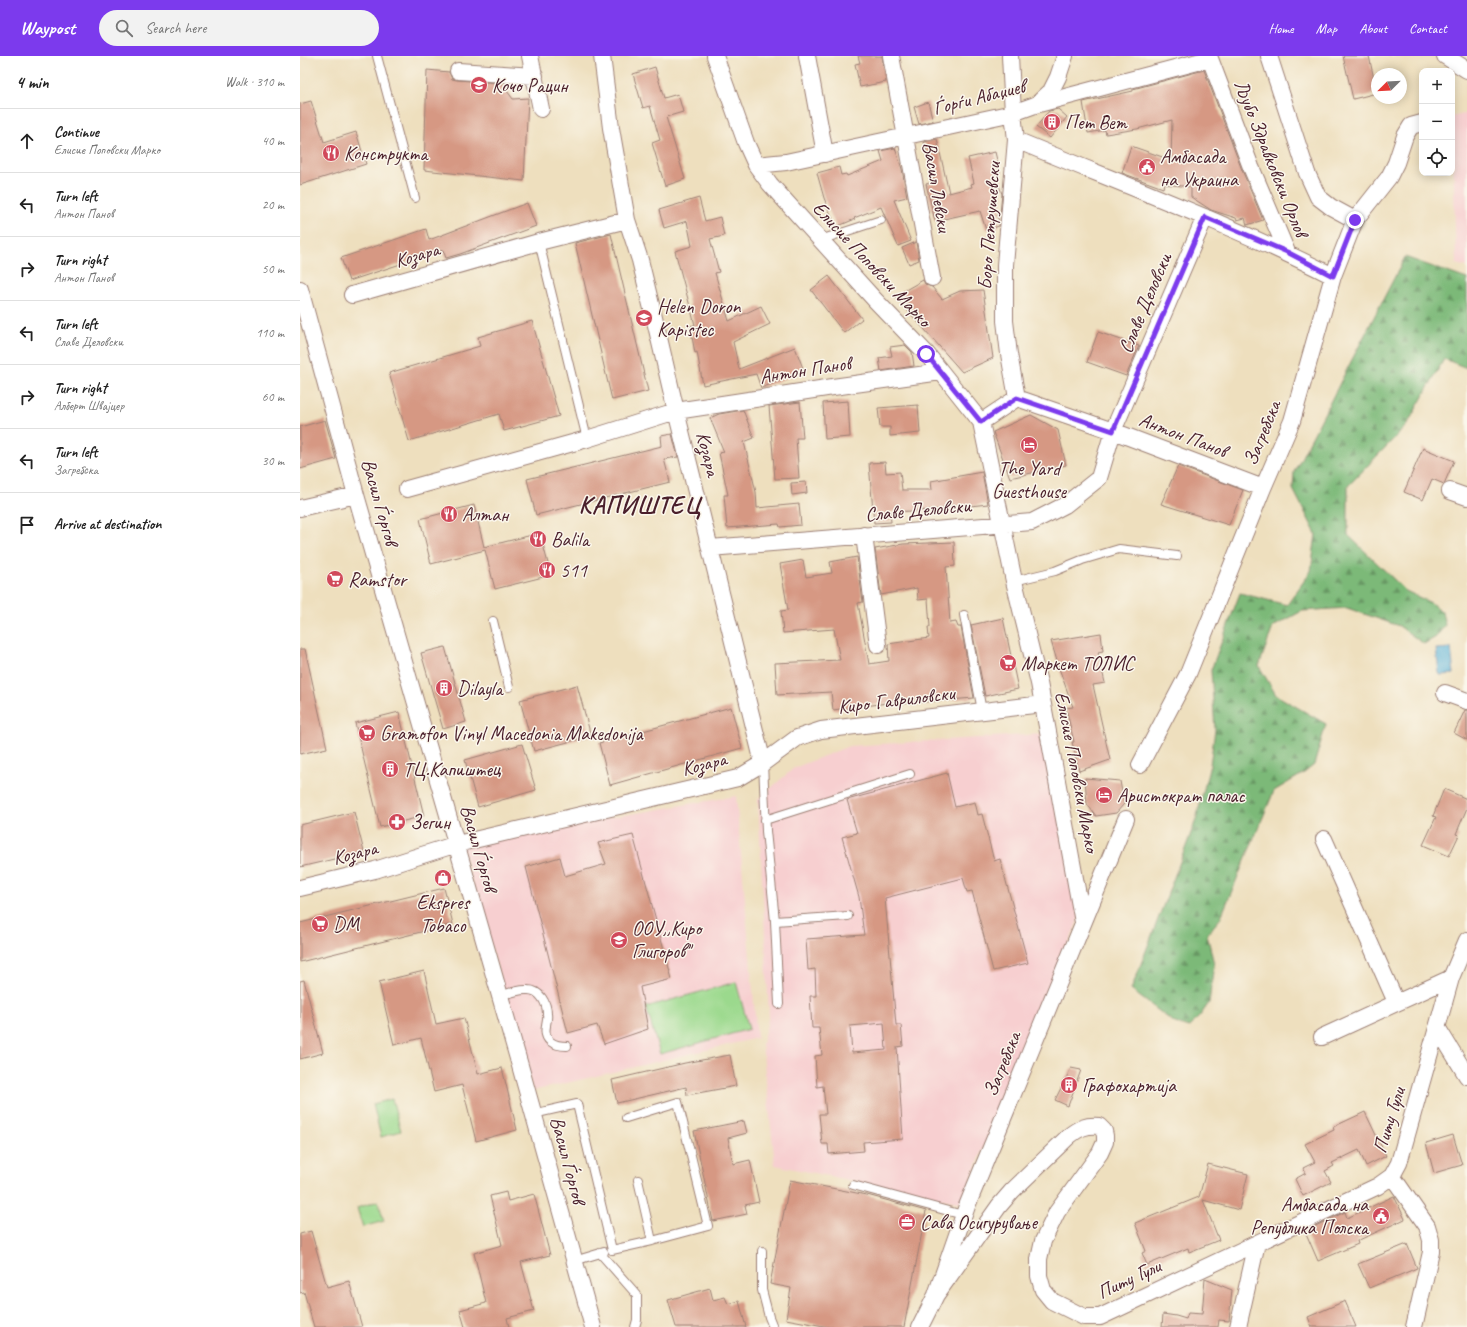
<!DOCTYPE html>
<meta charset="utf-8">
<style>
body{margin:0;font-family:Caveat,sans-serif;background:#f2f2f2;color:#222}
.controls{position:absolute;right:12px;top:12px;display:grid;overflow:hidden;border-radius:8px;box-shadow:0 2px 10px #0003}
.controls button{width:36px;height:36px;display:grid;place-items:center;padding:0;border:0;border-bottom:1px solid #e0e0e0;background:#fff;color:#222;font:20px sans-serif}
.compass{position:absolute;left:1071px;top:12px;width:36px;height:36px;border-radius:50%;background:#fff;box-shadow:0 2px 10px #0003;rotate:246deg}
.stop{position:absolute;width:12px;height:12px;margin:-9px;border:3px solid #7c3aed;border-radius:50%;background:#fff}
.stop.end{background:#7c3aed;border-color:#fff;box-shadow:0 1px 4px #0008}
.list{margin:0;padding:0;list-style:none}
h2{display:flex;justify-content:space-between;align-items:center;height:52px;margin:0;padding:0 16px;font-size:17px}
h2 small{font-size:13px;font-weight:400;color:#767676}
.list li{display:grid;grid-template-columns:26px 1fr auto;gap:12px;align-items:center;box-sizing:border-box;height:64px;padding:0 16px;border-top:1px solid #e0e0e0}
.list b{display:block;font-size:15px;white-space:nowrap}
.list p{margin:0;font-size:13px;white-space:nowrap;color:#767676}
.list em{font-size:13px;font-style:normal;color:#767676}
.icon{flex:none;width:22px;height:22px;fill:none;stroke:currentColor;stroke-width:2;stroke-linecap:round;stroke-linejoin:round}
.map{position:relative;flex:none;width:1167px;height:1271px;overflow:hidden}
header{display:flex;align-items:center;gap:24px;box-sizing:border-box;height:56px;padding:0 20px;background:#7c3aed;color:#fff}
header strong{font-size:19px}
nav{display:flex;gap:22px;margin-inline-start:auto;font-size:14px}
.search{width:280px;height:36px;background:#f2f2f2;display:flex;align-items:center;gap:10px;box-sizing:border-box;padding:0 14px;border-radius:22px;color:#767676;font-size:15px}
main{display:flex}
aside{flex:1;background:#fff}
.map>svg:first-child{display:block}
.built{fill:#f7cfd0}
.green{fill:#9bd98d;stroke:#727c5c}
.forest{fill:url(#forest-firs);stroke:#636c52}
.water{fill:#5bb2d7;stroke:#526881}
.building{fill:#d69883;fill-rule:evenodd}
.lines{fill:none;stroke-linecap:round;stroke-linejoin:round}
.service-casing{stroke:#9c7f74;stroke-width:10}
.minor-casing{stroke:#9c7f74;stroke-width:18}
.service{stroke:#fff;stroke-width:8}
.minor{stroke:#fff;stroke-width:16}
.route{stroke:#7c3aed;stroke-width:5}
.labels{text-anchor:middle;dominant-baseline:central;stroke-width:3;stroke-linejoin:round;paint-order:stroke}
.poi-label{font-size:20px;fill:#4a1f2b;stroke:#fbf7ec;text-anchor:start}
.street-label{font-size:20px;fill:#4a1f2b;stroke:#fbf7ec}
.district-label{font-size:24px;font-weight:bold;letter-spacing:1px;fill:#4a1f2b;stroke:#fbf7ec}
</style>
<header>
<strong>Waypost</strong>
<div class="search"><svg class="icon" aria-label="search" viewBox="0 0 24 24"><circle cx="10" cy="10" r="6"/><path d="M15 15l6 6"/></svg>Search here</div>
<nav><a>Home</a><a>Map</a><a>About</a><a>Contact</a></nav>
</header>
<main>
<aside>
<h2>4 min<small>Walk · 310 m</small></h2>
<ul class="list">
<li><svg class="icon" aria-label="ahead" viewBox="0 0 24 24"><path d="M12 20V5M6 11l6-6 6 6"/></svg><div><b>Continue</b><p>Елисие Поповски Марко</p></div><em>40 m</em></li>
<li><svg class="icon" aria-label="left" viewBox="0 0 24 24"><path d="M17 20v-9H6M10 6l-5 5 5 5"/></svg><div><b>Turn left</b><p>Антон Панов</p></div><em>20 m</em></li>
<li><svg class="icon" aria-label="right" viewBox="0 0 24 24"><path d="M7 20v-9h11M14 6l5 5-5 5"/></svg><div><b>Turn right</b><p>Антон Панов</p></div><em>50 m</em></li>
<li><svg class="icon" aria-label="left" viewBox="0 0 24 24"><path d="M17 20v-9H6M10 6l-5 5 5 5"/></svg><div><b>Turn left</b><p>Славе Деловски</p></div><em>110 m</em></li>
<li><svg class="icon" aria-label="right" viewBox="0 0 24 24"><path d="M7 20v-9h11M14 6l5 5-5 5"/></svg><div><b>Turn right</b><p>Алберт Швајцер</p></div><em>60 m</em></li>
<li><svg class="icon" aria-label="left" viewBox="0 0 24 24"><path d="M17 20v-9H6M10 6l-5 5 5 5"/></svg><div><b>Turn left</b><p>Загребска</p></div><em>30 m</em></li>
<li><svg class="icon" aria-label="arrive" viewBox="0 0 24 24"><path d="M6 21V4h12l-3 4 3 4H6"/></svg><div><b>Arrive at destination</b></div></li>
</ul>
</aside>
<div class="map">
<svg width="1167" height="1271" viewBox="0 0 1167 1271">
<defs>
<pattern id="forest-firs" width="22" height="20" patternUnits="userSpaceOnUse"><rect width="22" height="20" fill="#7cb978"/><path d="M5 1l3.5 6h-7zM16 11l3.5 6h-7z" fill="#689663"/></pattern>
</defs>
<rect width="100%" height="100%" fill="#fbf7ec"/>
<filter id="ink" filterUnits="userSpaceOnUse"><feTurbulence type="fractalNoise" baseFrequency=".025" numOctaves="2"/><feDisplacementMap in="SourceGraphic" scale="8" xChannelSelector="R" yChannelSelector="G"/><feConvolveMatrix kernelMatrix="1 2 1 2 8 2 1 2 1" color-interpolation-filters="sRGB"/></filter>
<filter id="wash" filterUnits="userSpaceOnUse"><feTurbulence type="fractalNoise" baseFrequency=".012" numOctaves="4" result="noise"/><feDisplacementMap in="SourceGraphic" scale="16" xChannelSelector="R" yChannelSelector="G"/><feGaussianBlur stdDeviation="0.9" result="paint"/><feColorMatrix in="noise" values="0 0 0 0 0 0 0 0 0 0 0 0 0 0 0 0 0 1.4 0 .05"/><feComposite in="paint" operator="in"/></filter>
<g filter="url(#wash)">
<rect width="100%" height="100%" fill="#eedfbe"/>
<path class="built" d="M1167 57V211L1156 208 1152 61Z
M743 678 780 860 661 1147 475 1109 462 988 469 960 458 743 494 712 549 690Z
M436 740 457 982 233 1035 161 787Z"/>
<path class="green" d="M436 926 449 973 360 998 346 951Z
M92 1043 101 1075 81 1081 73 1048Z
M78 1145 84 1165 63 1171 57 1152Z"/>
<path class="forest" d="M1105 201 1167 223V312L1144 303 1107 369 1048 430V479L1106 535 1131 547 1142 556 1145 569 1136 581 1124 588 1099 570 1047 552 1002 555 973 571 959 610 976 639 1026 668 1014 709 1004 717 974 735 920 863 907 878 914 908 909 947 899 961 889 971 875 967 831 934 896 764 910 709 915 674 911 614 940 537 987 549 1011 515 1016 478 993 433 994 416Z"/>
<path class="water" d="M1151 592 1154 618 1140 619 1139 617 1136 593Z"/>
<g id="blocks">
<path class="building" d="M558 0H582L586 26 560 31 555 8 560 7Z
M1043 0H1069L1077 37 1053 43Z
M355 11 364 42 378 38 383 56 366 61 385 123 365 130 352 87 360 84 350 50 343 52 333 18Z
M127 14 149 16 152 23 157 24 201 27 213 43 228 42 224 125 124 114Z
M904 14 942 114 963 164 947 169 945 162 937 164 936 162 911 154 891 141V131L864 128 863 132 822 117 831 90 871 104 872 64 837 73 806 78 805 74 788 77 783 46 833 35V33Z
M11 45 24 86 56 76 66 108 0 129V48Z
M628 46 633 65 619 68 614 51Z
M758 53 767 61 750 82 736 71 749 55Z
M637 83 649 137 672 131 671 128 674 127 668 102 695 96 700 117 695 118 702 138 700 158 697 159 699 166V170L686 174 680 155 635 165 626 128 635 126 624 86Z
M595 92 602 113 607 141 594 144 611 185 598 190 581 151 554 162 555 163 536 171 524 142 517 117 539 111 541 119 546 118 547 120 583 105 580 95Z
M399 142 405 165 420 161 424 180 410 183 419 216 415 217 429 265 461 250 470 268 433 286 439 313 495 291 504 315 461 332 456 318 403 329 397 296 395 297 390 270 395 269 375 195 392 190 387 165 364 172 359 154Z
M227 147 236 170 160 198 146 202 143 194 49 225 41 202 126 173 129 184Z
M311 178 348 335 312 344 275 187Z
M616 186 619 204 609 208 602 192Z
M529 220 562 263 544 277 511 234Z
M623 224 625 228 632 231 642 243 660 235 683 234 693 302 662 316 595 240Z
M232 265 259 360 204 375 199 358 109 385 89 317 180 290 178 281Z
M798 276 839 290 826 320 787 306Z
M605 289 612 296 614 310 581 315 579 302 592 300 590 291Z
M548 345 550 381 525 383 523 347Z
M500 346 503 382H496L499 422 475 423 469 350Z
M618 349 620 377 590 380V371H580L578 352Z
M443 354 454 382 444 386 456 436 457 452 499 448 501 469 480 471 479 468 427 472 424 439H428L419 397 424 396 410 362 419 358Z
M731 359 758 374 766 409 710 422 693 376Z
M25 364 36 403 0 413V371Z
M372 378 378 401 364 403 370 426 236 459 227 423 362 390 361 380Z
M1123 392 1154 405 1144 428 1132 423 1123 444 1104 436Z
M585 406 586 417 600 416 602 434H632L631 425 682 416 688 448 634 454 590 456 591 466 574 467 569 407Z
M878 410 943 434 929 469 861 448Z
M506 426 507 437 492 439 491 427Z
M174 449 184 491 240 477 251 519 195 533 185 494 131 508 120 463Z
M654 486 655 510 646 511 650 567 656 566 658 571H661L674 642 588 649V647L533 654 531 636 477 639 475 607 540 604 534 573 483 577 481 555 488 554 480 508 503 504 506 521 532 517 530 506 557 501 563 546 558 547 569 608 589 605 588 588 629 582 628 571H630L628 543 618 544 617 532 581 539 575 493 603 488Z
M703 562 718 633 685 640 671 569Z
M801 577 803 595 798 596 805 627 793 629 810 704 779 715 772 686H774L766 652 773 651 760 615 751 585Z
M145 591 166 666 143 673 121 597Z
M0 593H5L27 692 0 698Z
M277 629 291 680 234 695 220 644Z
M431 651 442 692 310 729 299 687Z
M1165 654H1167V684L1154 677Z
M99 656 124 760 80 771 55 667Z
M222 688 236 734 178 751 165 704Z
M647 717 655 751 675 746 678 759 682 758 694 805 700 803 728 907 693 915 672 835 667 836 663 822 585 842 596 969H601L603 990 597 991 603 1083 563 1086 564 1095 529 1098 528 1088H522L519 1058H526L523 1030 517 1031 515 1000 522 999 519 972H512L510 940H516L515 913 508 914 506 883 564 879 559 841 542 781 557 777 547 744ZM584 967 586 994 552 997 550 970Z
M785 722 820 725 824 748 816 757 796 760 787 748Z
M1144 733 1167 743V752L1156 778 1159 779 1149 800 1123 789 1136 761 1133 760Z
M54 756 64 796 0 811V769Z
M333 779 372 923 340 931 348 973 304 988 297 969 268 977 226 811 260 801 265 820 306 808 298 787Z
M144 832 153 868 0 906V867Z
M124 915 136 968 164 962 178 1018 202 1012 217 1074 176 1085 162 1029 134 1036 121 982 94 989 79 926Z
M4 924 23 997 0 1003V925Z
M430 999 436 1030 387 1039 386 1031 317 1047 312 1024 385 1007Z
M771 1012 781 1014 768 1050 755 1044Z
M1065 1056 1086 1100 1066 1110 1059 1094 1032 1107 1034 1110 1025 1115 1031 1126 1003 1140 995 1123 1006 1117 1003 1112 1015 1106 1005 1088 1034 1074 1033 1071Z
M444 1065 447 1077 428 1082 433 1108 450 1104 459 1146 445 1149 447 1158 413 1165 394 1075Z
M1153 1079 1162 1109 1134 1117 1126 1087Z
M908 1108 948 1118 939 1154 903 1144 919 1184 889 1196 888 1192 847 1209 842 1197 846 1195 835 1167 899 1141Z
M490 1124 567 1139 626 1155 604 1271H529L486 1263 491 1232 470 1228Z
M206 1136 208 1145 234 1138 250 1199 221 1206 234 1255 207 1262 209 1271H165L160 1254 186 1247 174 1197 202 1189 190 1140Z
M1094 1140 1105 1163 1057 1185 1058 1188 1018 1205 1005 1175 1045 1156 1047 1162Z
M11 1175 27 1231 49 1225 62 1271H14L4 1236 0 1237V1178Z
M1107 1188 1117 1212 1069 1232 1058 1208Z
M905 1223 932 1234 929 1265 919 1264 918 1271H862L863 1258 876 1260 886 1263 888 1257 902 1258Z
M410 1232 413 1244 425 1241 428 1248 439 1245 446 1271H376L368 1244Z
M1045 1245 1056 1271H1012L1008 1261Z"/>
</g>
</g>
<g filter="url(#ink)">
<use href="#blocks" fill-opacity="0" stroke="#9c7f74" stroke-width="1"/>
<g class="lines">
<g class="service-casing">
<path id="service" d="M77 0 115 142
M520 184 581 164
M239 186 287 383
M714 525 755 515 782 504 819 493 877 500
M664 559 682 655
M193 565 209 631
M463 707 466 775 475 865 479 948
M465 764 610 718
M475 865 548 860
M200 940C209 937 219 933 228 934 240 934 247 947 247 958 248 962 246 966 246 970 243 985 254 990 267 990
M233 1058 277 1048 312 1194 352 1185 408 1170 378 1046 326 1062
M338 1124 352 1185
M553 1129 663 1159
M462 1195V1234L469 1261 473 1271
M300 1197 337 1239V1264L335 1271
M274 1205 304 1196"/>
</g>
<g class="minor-casing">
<path id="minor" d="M230 0 241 53
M302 0 311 72 327 164 340 204 356 269 376 355 463 707
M415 0 446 87 456 109 470 128 575 244 627 298 681 366 714 525 739 627 783 866
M507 0 525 98
M591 0 632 222
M710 0 713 57 716 84 705 209V265L709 298 717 342
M909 0 951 111 987 196
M969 0 1007 117 1018 141 1031 151 1055 164
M1145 0 1167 14
M158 15 235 20
M736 49 751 35 758 21 765 0
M716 84C822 128 930 168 1033 220
M456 109 486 106 713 57 735 49 909 3
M0 233 56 439 219 1006 293 1271
M52 239 239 186 327 164
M681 366 717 342 813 375 963 432
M107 433 287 383 376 355 533 331 641 316
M1150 435 1167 441
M0 452 56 439
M564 479 578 589
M410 492 732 466 765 449 799 422 813 375 905 161
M1145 637 1167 645
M840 709 888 618 963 432 992 365 1033 220 1055 164 1089 121 1096 107 1105 80 1111 70 1122 67
M1024 783 1096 946
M0 832 75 814 157 788 438 722 463 707 497 682 521 674 743 648
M1137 971 1167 1020
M1022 981 1151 922
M1092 1120 1127 1170 1131 1184V1196L1114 1271
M636 1239 699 1150 712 1135 769 1080C779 1072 786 1069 799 1070L804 1075 805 1080V1086L800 1097 757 1156 743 1185 739 1203V1220L743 1234 752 1245 784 1261H800L1078 1130 1092 1120 1099 1107 1151 922 1167 884
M620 1271 636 1239 667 1150 826 763
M938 1271 957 1187"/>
</g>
<use href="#service" class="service"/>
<use href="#minor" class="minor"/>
</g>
</g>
<g class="lines" filter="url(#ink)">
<path class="route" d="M626 298 681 366 717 342 813 375 905 161 987 196 1033 220 1055 164"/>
</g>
<defs>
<g id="school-disc" transform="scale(0.9)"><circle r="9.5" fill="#d1495b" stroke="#fbf7ec"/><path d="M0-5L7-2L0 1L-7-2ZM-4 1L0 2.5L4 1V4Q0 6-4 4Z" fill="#fff"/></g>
<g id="building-disc" transform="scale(0.9)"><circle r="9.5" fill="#d1495b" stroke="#fbf7ec"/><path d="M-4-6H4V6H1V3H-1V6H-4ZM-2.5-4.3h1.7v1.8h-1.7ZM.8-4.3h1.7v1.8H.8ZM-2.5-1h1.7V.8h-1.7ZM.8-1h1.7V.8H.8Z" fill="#fff"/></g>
<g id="restaurant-disc" transform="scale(0.9)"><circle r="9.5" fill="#d1495b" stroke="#fbf7ec"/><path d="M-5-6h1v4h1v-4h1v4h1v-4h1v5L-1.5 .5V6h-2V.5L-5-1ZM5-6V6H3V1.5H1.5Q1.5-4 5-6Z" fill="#fff"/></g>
<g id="civic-disc" transform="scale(0.9)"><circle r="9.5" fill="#d1495b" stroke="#fbf7ec"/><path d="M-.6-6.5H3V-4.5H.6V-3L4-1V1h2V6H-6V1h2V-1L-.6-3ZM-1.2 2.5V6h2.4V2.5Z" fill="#fff"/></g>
<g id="hotel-disc" transform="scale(0.9)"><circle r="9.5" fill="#d1495b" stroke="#fbf7ec"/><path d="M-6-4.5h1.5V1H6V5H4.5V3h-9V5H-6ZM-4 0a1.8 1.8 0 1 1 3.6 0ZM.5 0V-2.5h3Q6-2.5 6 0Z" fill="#fff"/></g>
<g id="supermarket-disc" transform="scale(0.9)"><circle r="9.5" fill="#d1495b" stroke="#fbf7ec"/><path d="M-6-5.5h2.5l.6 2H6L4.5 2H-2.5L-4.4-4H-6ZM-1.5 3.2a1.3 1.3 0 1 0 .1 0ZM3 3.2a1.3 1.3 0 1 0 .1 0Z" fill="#fff"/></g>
<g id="pharmacy-disc" transform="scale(0.9)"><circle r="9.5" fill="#d1495b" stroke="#fbf7ec"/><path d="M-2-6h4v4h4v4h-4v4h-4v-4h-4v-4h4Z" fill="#fff"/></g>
<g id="shop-disc" transform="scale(0.9)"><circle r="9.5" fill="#d1495b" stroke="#fbf7ec"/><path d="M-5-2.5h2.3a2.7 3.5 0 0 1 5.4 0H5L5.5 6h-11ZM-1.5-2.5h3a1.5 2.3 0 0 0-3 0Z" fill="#fff"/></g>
<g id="office-disc" transform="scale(0.9)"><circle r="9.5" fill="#d1495b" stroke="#fbf7ec"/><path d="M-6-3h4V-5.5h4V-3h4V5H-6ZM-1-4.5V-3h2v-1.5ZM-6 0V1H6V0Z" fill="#fff"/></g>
</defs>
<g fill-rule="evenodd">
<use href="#school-disc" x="179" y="29"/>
<use href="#building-disc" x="752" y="66"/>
<use href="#restaurant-disc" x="31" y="97"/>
<use href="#civic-disc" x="847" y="111"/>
<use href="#school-disc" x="344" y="262"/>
<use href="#hotel-disc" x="729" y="389"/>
<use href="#restaurant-disc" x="149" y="458"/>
<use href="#restaurant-disc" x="238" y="483"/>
<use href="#restaurant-disc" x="247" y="514"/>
<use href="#supermarket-disc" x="35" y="523"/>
<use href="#supermarket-disc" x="708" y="607"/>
<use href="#building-disc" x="144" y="632"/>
<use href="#supermarket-disc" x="67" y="677"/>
<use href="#building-disc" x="90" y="713"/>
<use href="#hotel-disc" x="804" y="739"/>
<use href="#pharmacy-disc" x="97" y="766"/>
<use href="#shop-disc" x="143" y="822"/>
<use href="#supermarket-disc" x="20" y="868"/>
<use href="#school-disc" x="319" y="884"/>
<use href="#building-disc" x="769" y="1029"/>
<use href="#civic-disc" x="1081" y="1160"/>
<use href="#office-disc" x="607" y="1166"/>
</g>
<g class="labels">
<g class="poi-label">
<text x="192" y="29">Кочо Рацин</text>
<text x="765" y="66">Пет Вет</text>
<text x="44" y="97">Конструкта</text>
<text x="860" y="100">Амбасада<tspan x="860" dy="23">на Украина</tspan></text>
<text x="357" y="250">Helen Doron<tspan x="357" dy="23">Kapistec</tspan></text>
<text x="729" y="412" text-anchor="middle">The Yard<tspan x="729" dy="23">Guesthouse</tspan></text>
<text x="162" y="458">Алтан</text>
<text x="251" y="483">Balila</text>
<text x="260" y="514">511</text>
<text x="48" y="523">Ramstor</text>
<text x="721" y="607">Маркет ТОЛИС</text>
<text x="157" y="632">Dilayla</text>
<text x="80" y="677">Gramofon Vinyl Macedonia Makedonija</text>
<text x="103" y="713">ТЦ.Капиштец</text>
<text x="817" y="739">Аристократ палас</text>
<text x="110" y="766">Зегин</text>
<text x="143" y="846" text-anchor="middle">Ekspres<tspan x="143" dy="23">Tobaco</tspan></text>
<text x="33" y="868">DM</text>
<text x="332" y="872">ООУ,,Киро<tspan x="332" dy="23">Глигоров''</tspan></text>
<text x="782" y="1029">Графохартија</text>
<text x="1068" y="1148" text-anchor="end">Амбасада на<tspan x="1068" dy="23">Република Полска</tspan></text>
<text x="620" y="1166">Сава Осигурување</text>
</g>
<g class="street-label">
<text transform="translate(679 41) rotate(-14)">Ѓорѓи Абаџиев</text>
<text transform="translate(971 102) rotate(68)">Љубо Здравковски Орлов</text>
<text transform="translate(637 131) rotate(80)">Васил Левски</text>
<text transform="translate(689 170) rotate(-86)">Боро Петрушевски</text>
<text transform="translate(117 199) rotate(-16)">Козара</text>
<text transform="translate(572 208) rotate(47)">Елисие Поповски Марко</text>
<text transform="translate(845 247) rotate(-67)">Славе Деловски</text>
<text transform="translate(505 314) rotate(-9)">Антон Панов</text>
<text transform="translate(962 377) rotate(-68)">Загребска</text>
<text transform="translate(883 379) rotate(21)">Антон Панов</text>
<text transform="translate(408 398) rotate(76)">Козара</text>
<text transform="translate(80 446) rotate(74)">Васил Ѓоргов</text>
<text transform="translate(618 454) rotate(-5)">Славе Деловски</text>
<text transform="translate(596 644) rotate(-7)">Киро Гавриловски</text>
<text transform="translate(404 708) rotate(-14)">Козара</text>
<text transform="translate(777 716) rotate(79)">Елисие Поповски Марко</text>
<text transform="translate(179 792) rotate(74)">Васил Ѓоргов</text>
<text transform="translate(55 797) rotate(-14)">Козара</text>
<text transform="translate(702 1008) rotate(-68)">Загребска</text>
<text transform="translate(1089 1064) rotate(-73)">Питу Гули</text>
<text transform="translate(268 1104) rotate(75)">Васил Ѓоргов</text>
<text transform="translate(829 1223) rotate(-25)">Питу Гули</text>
</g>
<g class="district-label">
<text x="340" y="449">КАПИШТЕЦ</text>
</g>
</g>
</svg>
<div class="controls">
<button>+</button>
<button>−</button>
<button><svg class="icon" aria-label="locate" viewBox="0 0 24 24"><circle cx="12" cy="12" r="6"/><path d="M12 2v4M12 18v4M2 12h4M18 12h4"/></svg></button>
</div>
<svg class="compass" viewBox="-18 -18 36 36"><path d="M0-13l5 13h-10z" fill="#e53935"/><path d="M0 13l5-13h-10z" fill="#767676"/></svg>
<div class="stop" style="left:626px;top:298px"></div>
<div class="stop end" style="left:1055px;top:164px"></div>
</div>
</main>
